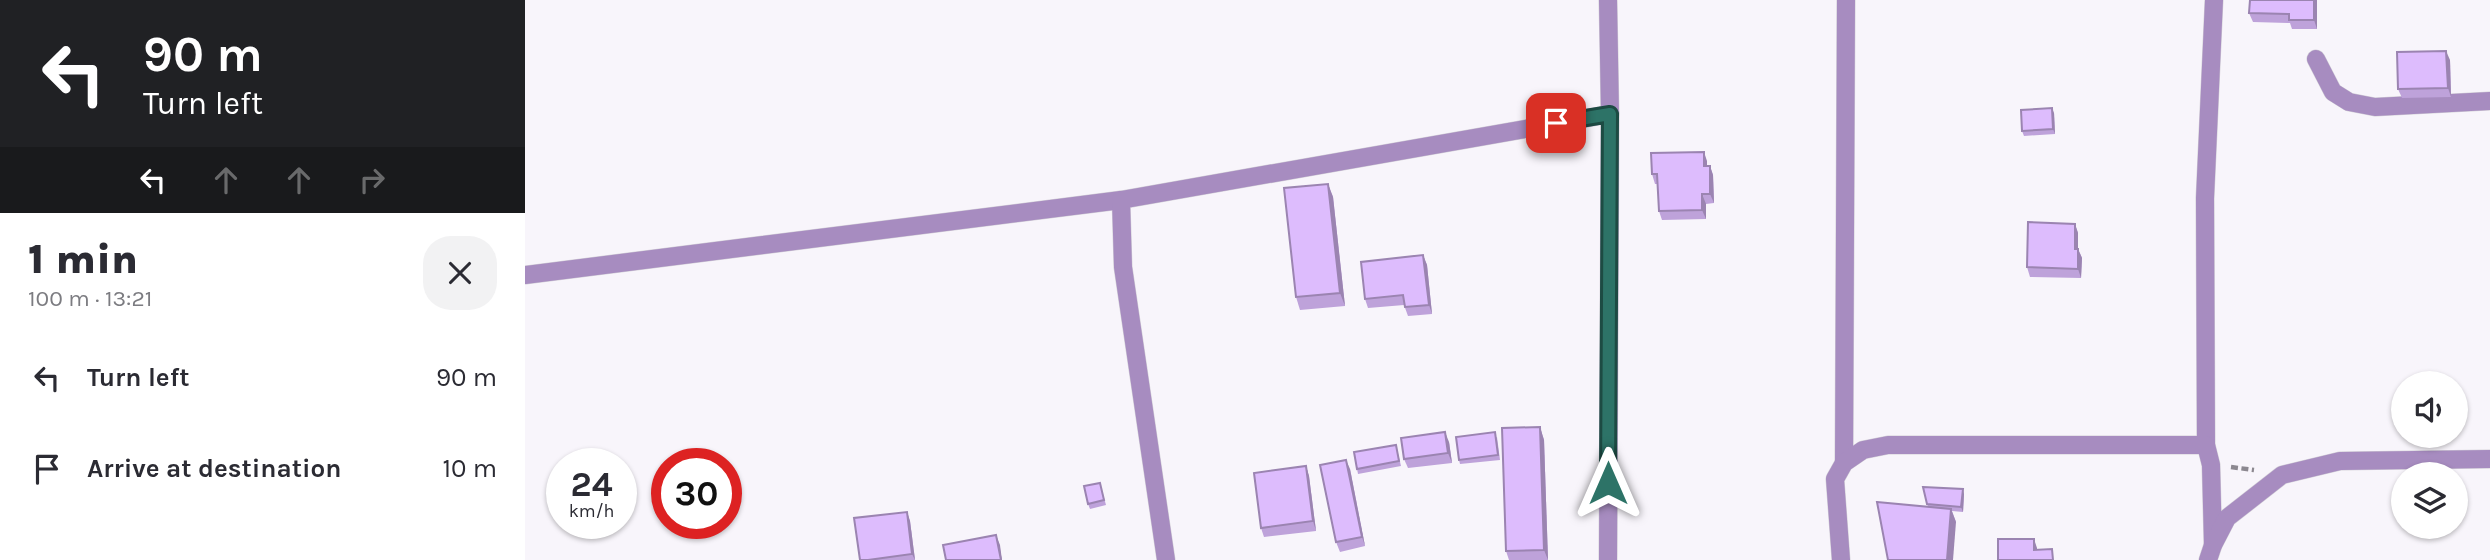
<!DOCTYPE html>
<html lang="en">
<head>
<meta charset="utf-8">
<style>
	:root { --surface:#fff; --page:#f2f2f3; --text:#2b2b33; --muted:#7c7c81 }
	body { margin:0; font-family:Karla,sans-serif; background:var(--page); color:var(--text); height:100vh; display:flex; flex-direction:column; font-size:26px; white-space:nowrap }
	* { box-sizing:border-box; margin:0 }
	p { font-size:23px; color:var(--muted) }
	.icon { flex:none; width:38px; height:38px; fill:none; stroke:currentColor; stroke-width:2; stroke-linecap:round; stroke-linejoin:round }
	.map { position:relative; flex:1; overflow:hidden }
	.drawer { display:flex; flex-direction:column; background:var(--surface); width:525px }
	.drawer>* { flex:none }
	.banner { background:#202124; color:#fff; overflow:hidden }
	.buttons { position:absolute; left:1866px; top:371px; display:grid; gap:14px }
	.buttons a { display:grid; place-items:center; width:77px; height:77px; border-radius:50%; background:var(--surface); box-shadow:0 2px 5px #0004; font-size:35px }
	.speed { position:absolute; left:21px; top:448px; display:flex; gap:14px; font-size:35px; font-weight:700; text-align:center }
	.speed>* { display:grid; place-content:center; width:91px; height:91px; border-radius:50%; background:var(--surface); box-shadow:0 2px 5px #0004; line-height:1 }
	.speed small { font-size:18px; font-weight:400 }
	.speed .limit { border:10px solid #d22; background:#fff; color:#111 }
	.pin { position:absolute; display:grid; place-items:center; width:60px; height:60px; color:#fff; margin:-30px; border-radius:14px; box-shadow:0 4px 10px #0006 }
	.me { position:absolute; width:77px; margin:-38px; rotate:0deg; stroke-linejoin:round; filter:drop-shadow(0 0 5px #0008) }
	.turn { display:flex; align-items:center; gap:24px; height:147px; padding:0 28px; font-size:32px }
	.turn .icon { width:91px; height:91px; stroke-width:2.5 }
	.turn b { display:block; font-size:49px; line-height:60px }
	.lanes { display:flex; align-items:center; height:66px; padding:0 28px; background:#0003; justify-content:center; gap:35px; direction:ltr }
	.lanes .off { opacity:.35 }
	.round { display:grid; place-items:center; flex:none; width:74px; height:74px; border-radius:28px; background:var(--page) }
	.head { display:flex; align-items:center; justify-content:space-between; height:119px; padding:0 28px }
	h1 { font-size:42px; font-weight:800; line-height:52px }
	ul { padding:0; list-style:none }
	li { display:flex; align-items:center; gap:21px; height:91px; padding:0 28px }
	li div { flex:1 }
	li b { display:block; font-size:26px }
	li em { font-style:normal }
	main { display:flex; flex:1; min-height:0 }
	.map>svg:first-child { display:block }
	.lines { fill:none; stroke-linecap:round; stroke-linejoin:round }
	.minor-casing { stroke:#d3d0d7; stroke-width:19 }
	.path { stroke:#8c8890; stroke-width:4.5; stroke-dasharray:7 3.5; stroke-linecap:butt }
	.minor { stroke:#a78cc0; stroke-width:18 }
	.wall { fill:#bea2da }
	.shaded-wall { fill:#9b84b1 }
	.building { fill:#ddbcfd; stroke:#9b84b1; stroke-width:2 }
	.route-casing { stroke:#1d4b43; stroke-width:18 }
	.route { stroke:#2d7367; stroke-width:12 }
</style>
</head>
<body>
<main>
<section class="drawer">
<div class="banner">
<div class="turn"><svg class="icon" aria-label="left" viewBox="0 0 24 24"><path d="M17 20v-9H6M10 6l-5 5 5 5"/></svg><div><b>90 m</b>Turn left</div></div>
<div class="lanes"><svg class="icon" aria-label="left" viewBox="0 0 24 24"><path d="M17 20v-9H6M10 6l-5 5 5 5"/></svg><svg class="icon off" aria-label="ahead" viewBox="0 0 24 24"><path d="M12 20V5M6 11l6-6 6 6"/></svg><svg class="icon off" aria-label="ahead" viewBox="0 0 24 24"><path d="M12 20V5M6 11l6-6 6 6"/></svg><svg class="icon off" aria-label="right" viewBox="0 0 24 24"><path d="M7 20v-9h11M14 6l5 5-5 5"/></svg></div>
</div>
<div class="head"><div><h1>1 min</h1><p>100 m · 13:21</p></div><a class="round"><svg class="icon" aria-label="close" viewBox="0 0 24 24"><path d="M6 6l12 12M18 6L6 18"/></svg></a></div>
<ul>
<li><svg class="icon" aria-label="left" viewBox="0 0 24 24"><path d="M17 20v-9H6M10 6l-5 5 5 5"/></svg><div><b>Turn left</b></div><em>90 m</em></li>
<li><svg class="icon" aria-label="arrive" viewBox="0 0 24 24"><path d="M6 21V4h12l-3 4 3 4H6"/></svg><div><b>Arrive at destination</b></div><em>10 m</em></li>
</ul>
</section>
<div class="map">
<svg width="1965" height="560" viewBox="0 0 1965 560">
	<rect width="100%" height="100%" fill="#f8f5fb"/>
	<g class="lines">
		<defs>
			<g id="minor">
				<polyline points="1083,0 1085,114 1083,560"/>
				<polyline points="1791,59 1808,92 1824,102 1850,107 1965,101"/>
				<polyline points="0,275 596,200"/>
				<polyline points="1319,463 1321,0"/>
				<polyline points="1688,545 1686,465 1681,445 1680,198 1689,0"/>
				<polyline points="641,560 598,267 596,200 1085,114"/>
				<polyline points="1316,560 1310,479 1319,463 1338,450 1363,445 1681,445"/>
				<polyline points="1683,560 1688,545 1702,518 1757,475 1815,461 1965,459"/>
			</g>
		</defs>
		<use href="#minor" class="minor-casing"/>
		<polyline class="path" points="1706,467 1729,470"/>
		<use href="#minor" class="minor"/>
	</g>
	<g class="wall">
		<polygon points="1792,0 1792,29 1767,29 1765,23 1728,22 1724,13"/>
		<polygon points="1925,60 1926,97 1877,98 1873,89"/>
		<polygon points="1529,113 1530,134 1499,136 1497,131"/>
		<polygon points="1182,161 1182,166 1185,166 1188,175 1189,203 1181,204 1181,219 1137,220 1134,211 1133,184 1130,184 1127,174"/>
		<polygon points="803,184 808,197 820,306 775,310 771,297"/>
		<polygon points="1550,224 1553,233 1553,249 1557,258 1556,278 1505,277 1502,267"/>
		<polygon points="898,255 902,265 907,314 883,316 879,305 843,308 840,299"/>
		<polygon points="1015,427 1019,440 1023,560 984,560 981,551"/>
		<polygon points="972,437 975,460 935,464 934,460"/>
		<polygon points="924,442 927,463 883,468 879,459"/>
		<polygon points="871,445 876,466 833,474 832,469"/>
		<polygon points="781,466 784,476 791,531 739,537 736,528"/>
		<polygon points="825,469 840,546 815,552 811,542"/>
		<polygon points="575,483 581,505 565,509 563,504"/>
		<polygon points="1398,487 1439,494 1438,512 1427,511 1431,522 1403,507"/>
		<polygon points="382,512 385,521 390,560 335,560"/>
	</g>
	<g class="shaded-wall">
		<polygon points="1789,0 1792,0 1792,29 1789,20"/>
		<polygon points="1921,51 1925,60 1926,97 1923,88"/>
		<polygon points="1527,108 1529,113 1530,134 1528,129"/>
		<polygon points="1179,152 1182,161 1182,176 1179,166"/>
		<polygon points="1185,166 1188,175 1189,203 1185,194"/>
		<polygon points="803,184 808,197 820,306 815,293"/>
		<polygon points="1177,194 1181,204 1181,219 1177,210"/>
		<polygon points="1550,224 1553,233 1553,258 1550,249"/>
		<polygon points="1553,249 1557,258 1556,278 1553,269"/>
		<polygon points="898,255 902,265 907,314 904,305"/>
		<polygon points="1015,427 1019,440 1023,560 1019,550"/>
		<polygon points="920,432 924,442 927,463 923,453"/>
		<polygon points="821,460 825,469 840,546 837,537"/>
		<polygon points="781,466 784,476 791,531 788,521"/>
		<polygon points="1438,489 1439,494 1438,512 1436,507"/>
		<polygon points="1426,509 1431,522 1428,560 1422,560"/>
		<polygon points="382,512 385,521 390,560 387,554"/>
		<polygon points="471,535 475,545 477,560 476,560"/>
		<polygon points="1509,539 1512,548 1512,559 1509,550"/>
	</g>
	<g class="building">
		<polygon points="1725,0 1789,0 1789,20 1764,20 1764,14 1724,13"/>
		<polygon points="1921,51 1923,88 1873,89 1872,52"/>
		<polygon points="1527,108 1528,129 1497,131 1496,110"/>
		<polygon points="1179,152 1179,166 1185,166 1185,194 1177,194 1177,210 1134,211 1132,174 1127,174 1126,153"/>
		<polygon points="803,184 815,293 771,297 759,188"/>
		<polygon points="1503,222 1550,224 1550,249 1553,249 1553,269 1502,267"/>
		<polygon points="898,255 904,305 880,307 878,295 840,299 836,262"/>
		<polygon points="1015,427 1019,550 981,551 977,428"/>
		<polygon points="920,432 923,453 879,459 876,438"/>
		<polygon points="970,432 973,455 934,460 931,437"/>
		<polygon points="871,445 874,461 832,469 829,452"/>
		<polygon points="821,460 837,537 811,542 795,465"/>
		<polygon points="781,466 788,521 736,528 729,473"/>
		<polygon points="575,483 579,500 563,504 559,486"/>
		<polygon points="1398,487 1438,489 1436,507 1402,504"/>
		<polygon points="1352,502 1426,509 1422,560 1363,560"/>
		<polygon points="382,512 387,554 343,560 335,560 329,518"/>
		<polygon points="471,535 476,560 421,560 418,545"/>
		<polygon points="1473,539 1509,539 1509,550 1527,549 1528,560 1473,560"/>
	</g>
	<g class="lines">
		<defs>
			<polyline id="route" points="1031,123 1085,114 1083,483"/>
		</defs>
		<use href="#route" class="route-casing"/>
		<use href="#route" class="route"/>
	</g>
</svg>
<div class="buttons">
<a><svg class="icon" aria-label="sound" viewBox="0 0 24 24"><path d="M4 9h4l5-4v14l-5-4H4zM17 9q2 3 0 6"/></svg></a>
<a><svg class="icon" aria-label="layers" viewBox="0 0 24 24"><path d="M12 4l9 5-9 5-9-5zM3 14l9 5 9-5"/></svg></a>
</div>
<div class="speed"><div>24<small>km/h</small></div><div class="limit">30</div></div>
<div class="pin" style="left:1031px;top:123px;background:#d93025"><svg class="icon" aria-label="arrive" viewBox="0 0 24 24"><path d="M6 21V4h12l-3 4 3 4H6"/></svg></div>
<svg class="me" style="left:1083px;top:483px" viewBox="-20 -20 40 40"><path d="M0-17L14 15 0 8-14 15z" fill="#2d7367" stroke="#fff" stroke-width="4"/></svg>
</div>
</main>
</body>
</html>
